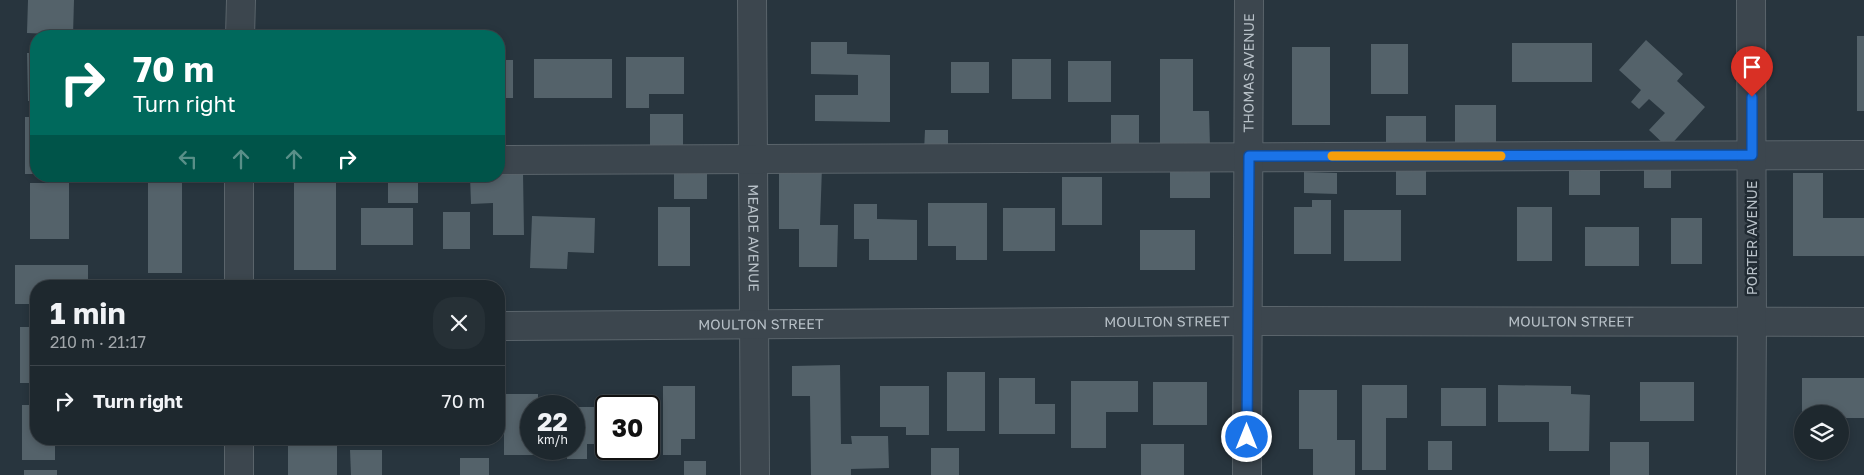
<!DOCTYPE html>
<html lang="en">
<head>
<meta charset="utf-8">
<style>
	:root { --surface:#1e282e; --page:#263036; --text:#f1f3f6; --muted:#a1a6aa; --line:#3c444a }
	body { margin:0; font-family:"Golos Text",sans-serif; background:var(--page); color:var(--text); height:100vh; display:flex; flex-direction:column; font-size:19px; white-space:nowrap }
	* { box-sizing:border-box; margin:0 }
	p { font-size:16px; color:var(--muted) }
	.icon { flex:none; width:28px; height:28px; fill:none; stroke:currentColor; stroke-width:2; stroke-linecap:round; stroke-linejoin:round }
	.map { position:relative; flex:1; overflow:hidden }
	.panel { position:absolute; left:30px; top:280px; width:475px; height:165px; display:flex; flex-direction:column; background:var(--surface); border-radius:20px; box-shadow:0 2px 8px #0003,0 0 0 1px var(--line) }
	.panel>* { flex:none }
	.banner { position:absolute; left:30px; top:30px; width:475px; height:152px; border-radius:20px; box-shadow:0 2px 8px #0003,0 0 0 1px var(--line); background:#00695c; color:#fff; overflow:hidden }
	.tools { position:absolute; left:1794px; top:405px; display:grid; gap:10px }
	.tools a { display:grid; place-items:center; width:55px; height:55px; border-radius:50%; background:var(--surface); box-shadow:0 2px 8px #0003,0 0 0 1px var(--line); font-size:25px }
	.speed { position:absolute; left:520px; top:395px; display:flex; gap:10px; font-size:25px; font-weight:700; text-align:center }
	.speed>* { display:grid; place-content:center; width:65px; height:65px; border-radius:50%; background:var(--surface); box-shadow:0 2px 8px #0003,0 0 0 1px var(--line); line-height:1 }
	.speed small { font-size:12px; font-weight:400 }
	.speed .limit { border:2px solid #111; border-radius:8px; background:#fff; color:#111 }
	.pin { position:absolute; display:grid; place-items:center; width:42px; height:42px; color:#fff; margin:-51px -21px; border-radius:50% 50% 50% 0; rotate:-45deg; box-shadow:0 0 5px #0007 }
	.pin .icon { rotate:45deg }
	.me { position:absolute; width:55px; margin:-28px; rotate:0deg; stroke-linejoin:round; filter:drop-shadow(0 0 4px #0008) }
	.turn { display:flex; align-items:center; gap:18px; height:105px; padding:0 20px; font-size:22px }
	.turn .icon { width:65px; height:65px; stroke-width:2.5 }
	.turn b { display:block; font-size:35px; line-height:42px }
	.lanes { display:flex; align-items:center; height:48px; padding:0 20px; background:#0003; justify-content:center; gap:25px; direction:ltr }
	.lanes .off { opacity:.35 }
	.round { display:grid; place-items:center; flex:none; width:52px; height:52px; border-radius:20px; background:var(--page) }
	.headline { display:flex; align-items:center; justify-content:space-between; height:85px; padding:0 20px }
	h1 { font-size:30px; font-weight:700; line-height:38px }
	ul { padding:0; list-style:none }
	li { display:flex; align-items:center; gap:15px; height:70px; padding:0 20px; border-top:1px solid var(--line) }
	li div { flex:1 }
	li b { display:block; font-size:19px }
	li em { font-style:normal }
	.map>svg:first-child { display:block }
	.building { fill:#54626a }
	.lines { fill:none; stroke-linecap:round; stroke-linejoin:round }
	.minor-casing { stroke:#5a646b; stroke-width:30 }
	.minor { stroke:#3c464e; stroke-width:28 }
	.route-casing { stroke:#114b97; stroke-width:12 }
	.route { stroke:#1a73e8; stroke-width:9 }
	.slow { stroke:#f59e0b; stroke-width:9 }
	.labels { text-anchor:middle; stroke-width:5; stroke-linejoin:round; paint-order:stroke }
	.street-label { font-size:14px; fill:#b8c1c8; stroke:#212b33 }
</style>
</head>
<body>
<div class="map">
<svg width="1864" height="475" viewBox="0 0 1864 475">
	<rect width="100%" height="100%" fill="#28353e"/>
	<g class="building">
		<polygon points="28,0 74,0 73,35 27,33"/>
		<rect x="1857" y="36" width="7" height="75"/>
		<polygon points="1646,40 1683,74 1677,81 1705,107 1668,148 1649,130 1665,113 1649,99 1639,109 1631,102 1641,90 1619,70"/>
		<polygon points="811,42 847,42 847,54 890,55 890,122 815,121 815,95 858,95 858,75 811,74"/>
		<rect x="1512" y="43" width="80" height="39"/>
		<rect x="1371" y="44" width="37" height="50"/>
		<rect x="1292" y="47" width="38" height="78"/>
		<polygon points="27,53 36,53 36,101 28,101"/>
		<polygon points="626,57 684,57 684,94 649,94 649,108 626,108"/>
		<rect x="534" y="59" width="78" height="39"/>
		<rect x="1012" y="59" width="39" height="40"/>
		<polygon points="1160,59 1193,59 1193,111 1209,111 1210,147 1160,148"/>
		<rect x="499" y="60" width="14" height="38"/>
		<rect x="1068" y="61" width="43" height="41"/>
		<rect x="951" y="62" width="38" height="31"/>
		<rect x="1455" y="105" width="41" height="39"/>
		<rect x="650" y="114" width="33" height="33"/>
		<rect x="1111" y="115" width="28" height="31"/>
		<rect x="1386" y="116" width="40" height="30"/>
		<rect x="25" y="117" width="11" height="57"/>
		<polygon points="925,130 948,130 948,152 924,152"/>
		<rect x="1569" y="164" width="31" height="31"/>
		<rect x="1170" y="165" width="40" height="33"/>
		<rect x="1644" y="165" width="27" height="23"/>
		<polygon points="779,167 822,167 820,225 838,225 837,267 799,267 799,229 779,229"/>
		<rect x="1396" y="167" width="30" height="28"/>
		<rect x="674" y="168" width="33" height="31"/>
		<polygon points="1304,172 1337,173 1337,194 1304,193"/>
		<polygon points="523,173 524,235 493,235 493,203 471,204 470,176 499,176 499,174"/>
		<polygon points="1793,173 1823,173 1823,218 1864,218 1864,256 1793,256"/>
		<rect x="388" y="176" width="30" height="27"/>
		<rect x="294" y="177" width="42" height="93"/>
		<rect x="1062" y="177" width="40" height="48"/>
		<rect x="148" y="182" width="34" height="91"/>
		<rect x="30" y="183" width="39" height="56"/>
		<polygon points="1312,200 1331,200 1331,254 1294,254 1294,207 1312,207"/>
		<polygon points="928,203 987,203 987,260 956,260 956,246 928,246"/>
		<polygon points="854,204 877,204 877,219 917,220 917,260 869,260 869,239 854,239"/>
		<rect x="658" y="207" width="32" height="59"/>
		<rect x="1517" y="207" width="35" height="54"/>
		<rect x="361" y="208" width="52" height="37"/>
		<rect x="1003" y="208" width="52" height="43"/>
		<rect x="1344" y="210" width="57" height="51"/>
		<rect x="443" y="212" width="27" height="37"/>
		<polygon points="532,216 595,218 594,253 568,252 567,269 530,268"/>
		<rect x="1671" y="218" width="31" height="46"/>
		<rect x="1585" y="227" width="54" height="39"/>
		<rect x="1140" y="230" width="55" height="40"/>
		<polygon points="15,265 88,265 88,286 36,286 36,304 15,304"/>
		<rect x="20" y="327" width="16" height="56"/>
		<polygon points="840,365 841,444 852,444 851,436 888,436 889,468 851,469 851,475 811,475 810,396 792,396 792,366"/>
		<rect x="947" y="372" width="38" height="59"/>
		<polygon points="999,378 1035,378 1035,404 1055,404 1055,434 999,434"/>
		<polygon points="1802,378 1864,378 1864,418 1840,418 1840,414 1802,414"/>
		<polygon points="1071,381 1138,381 1138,412 1106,412 1106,448 1071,448"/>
		<rect x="1153" y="382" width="54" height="43"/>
		<rect x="1640" y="382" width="54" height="39"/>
		<polygon points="1362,385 1407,385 1407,418 1386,418 1386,470 1362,470"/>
		<polygon points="1498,385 1571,386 1571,394 1590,395 1589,451 1549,451 1549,422 1498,422"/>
		<polygon points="663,386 695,386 695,439 681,439 681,455 663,455"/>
		<polygon points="880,386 929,386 929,435 906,435 906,427 880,427"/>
		<rect x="1441" y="388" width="45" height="38"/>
		<polygon points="1299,390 1337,390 1337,440 1355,440 1355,475 1313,475 1313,449 1299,449"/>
		<polygon points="504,394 538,394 538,406 531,406 531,449 538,449 538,455 504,455"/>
		<polygon points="22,405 36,405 36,439 55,439 55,460 22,460"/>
		<polygon points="574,407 606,407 606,444 587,444 587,459 567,459 567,449 574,449"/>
		<rect x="288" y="439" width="49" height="36"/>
		<rect x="1428" y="441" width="24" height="29"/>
		<rect x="1610" y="442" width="39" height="33"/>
		<rect x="1141" y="444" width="43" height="31"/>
		<rect x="931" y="448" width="28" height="27"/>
		<polygon points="350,450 382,450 382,475 351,475"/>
		<rect x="460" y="458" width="29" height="17"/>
		<rect x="684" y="461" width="22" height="14"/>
		<rect x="24" y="470" width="33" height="5"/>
	</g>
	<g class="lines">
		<defs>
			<g id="minor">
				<path id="s1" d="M752,0L755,475"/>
				<polyline points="240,36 241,0"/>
				<polyline points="499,160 1864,155"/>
				<polyline points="239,286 239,176"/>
				<path id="s2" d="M499,326L1248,321L1864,322"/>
				<polyline points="239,439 239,475"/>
				<path id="s3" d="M1247,475L1249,0"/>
				<polyline points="1751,475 1752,323 1751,0"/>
			</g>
		</defs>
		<use href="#minor" class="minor-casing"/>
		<use href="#minor" class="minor"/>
	</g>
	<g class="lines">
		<defs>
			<polyline id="route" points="1247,437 1249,156 1752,155 1752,97"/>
		</defs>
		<use href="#route" class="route-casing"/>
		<use href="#route" class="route"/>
		<polyline class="slow" points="1332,156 1501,156"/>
	</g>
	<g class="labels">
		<g class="street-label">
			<text dy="5" stroke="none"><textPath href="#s3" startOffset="402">THOMAS AVENUE</textPath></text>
			<text dy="5" stroke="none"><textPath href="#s1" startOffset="238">MEADE AVENUE</textPath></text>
			<text transform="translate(1752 238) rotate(-90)" y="5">PORTER AVENUE</text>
			<text dy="5" stroke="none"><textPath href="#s2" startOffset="668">MOULTON STREET</textPath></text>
			<text dy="5" stroke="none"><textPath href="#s2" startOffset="1072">MOULTON STREET</textPath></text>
			<text dy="5" stroke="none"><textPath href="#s2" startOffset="262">MOULTON STREET</textPath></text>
		</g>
	</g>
</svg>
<div class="tools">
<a><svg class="icon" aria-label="layers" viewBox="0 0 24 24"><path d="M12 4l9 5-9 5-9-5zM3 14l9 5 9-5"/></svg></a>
</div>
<div class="speed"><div>22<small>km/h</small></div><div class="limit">30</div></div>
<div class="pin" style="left:1752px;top:97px;background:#d93025"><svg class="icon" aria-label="arrive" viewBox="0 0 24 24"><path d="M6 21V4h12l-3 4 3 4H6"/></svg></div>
<svg class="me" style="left:1247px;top:437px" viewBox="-20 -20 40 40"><circle r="17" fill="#1a73e8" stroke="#fff" stroke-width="3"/><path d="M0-11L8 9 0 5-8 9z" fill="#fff"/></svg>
<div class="banner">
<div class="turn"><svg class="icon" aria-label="right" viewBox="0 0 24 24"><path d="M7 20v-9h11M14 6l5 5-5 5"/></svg><div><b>70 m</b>Turn right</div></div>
<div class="lanes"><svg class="icon off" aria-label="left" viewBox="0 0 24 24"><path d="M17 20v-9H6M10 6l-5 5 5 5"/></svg><svg class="icon off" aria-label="ahead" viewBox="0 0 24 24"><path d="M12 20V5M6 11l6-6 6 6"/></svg><svg class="icon off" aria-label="ahead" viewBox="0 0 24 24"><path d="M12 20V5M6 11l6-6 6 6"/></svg><svg class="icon" aria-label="right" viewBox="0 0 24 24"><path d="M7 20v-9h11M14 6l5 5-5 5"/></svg></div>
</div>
<section class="panel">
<div class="headline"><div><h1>1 min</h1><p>210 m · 21:17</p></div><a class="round"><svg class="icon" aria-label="close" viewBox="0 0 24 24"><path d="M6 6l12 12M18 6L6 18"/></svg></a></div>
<ul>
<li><svg class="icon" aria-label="right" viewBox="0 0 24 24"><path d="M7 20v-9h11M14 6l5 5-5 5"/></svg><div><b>Turn right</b></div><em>70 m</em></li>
</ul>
</section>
</div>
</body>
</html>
